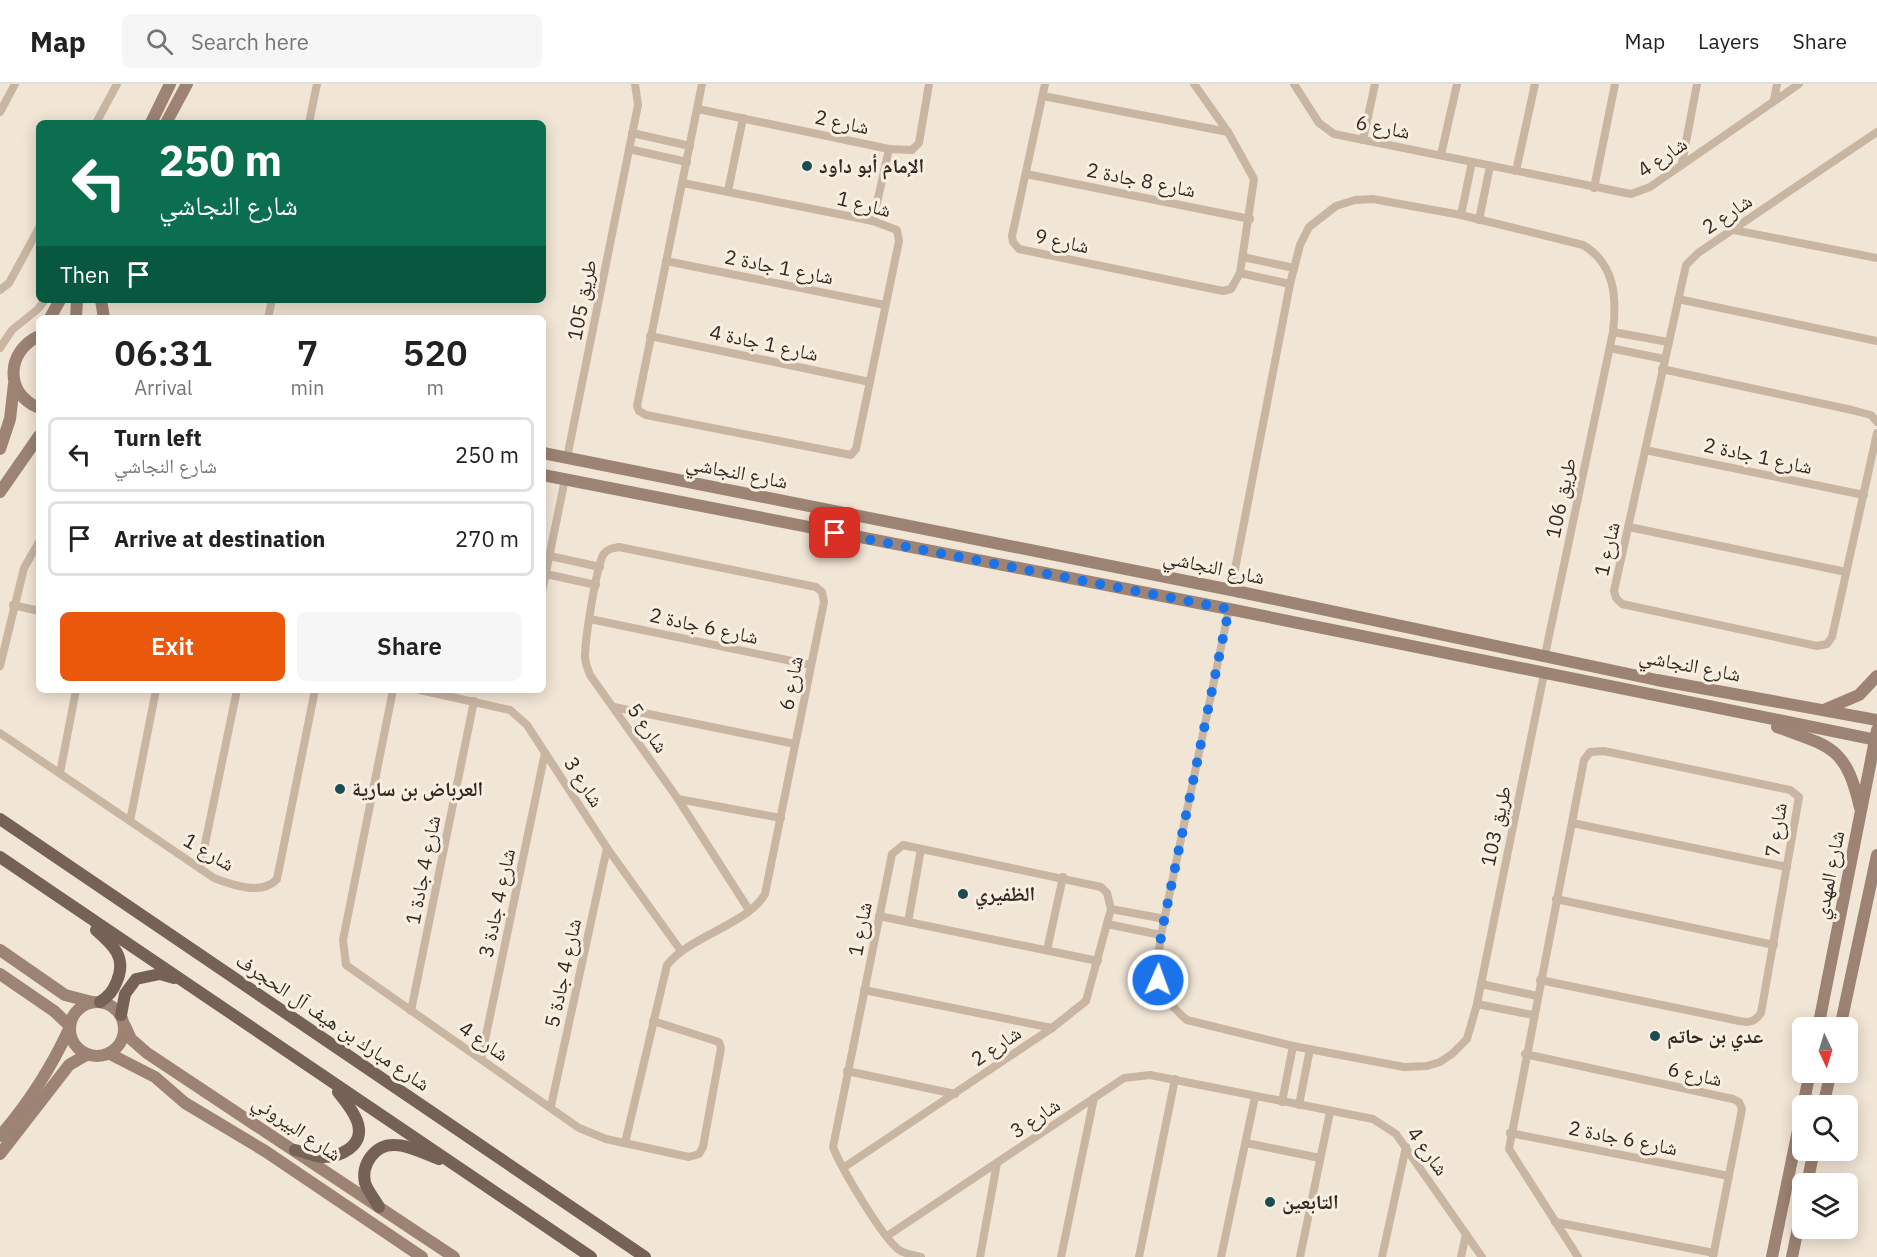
<!DOCTYPE html>
<html lang="en">
<head>
<meta charset="utf-8">
<style>
	:root { --surface:#fff; --page:#f6f6f6; --text:#222; --muted:#767676; --line:#e0e0e0; --accent:#ea580c }
	body { margin:0; font-family:"IBM Plex Sans","Noto Naskh Arabic",sans-serif; background:var(--page); color:var(--text); height:100vh; display:flex; flex-direction:column; font-size:22px; white-space:nowrap }
	* { box-sizing:border-box; margin:0 }
	p { font-size:20px; color:var(--muted) }
	.icon { flex:none; width:33px; height:33px; fill:none; stroke:currentColor; stroke-width:2; stroke-linecap:round; stroke-linejoin:round }
	.map { position:relative; flex:1; overflow:hidden }
	.sheet { position:absolute; left:36px; top:231px; width:510px; height:378px; display:flex; flex-direction:column; background:var(--surface); border-radius:9px; box-shadow:0 3px 15px #0003 }
	.sheet>* { flex:none }
	.guide { position:absolute; left:36px; top:36px; width:510px; height:183px; border-radius:9px; box-shadow:0 3px 15px #0003; background:#0b6e4f; color:#fff; overflow:hidden }
	.needle { width:39px; rotate:176deg }
	.tools { position:absolute; left:1792px; top:933px; display:grid; gap:12px }
	.tools a { display:grid; place-items:center; width:66px; height:66px; border-radius:9px; background:var(--surface); box-shadow:0 3px 15px #0003; font-size:30px }
	.pin { position:absolute; display:grid; place-items:center; width:51px; height:51px; color:#fff; margin:-26px; border-radius:12px; box-shadow:0 3px 9px #0006 }
	.me { position:absolute; width:66px; margin:-33px; rotate:2deg; stroke-linejoin:round; filter:drop-shadow(0 0 4px #0008) }
	.turn { display:flex; align-items:center; gap:21px; height:126px; padding:0 24px; font-size:27px }
	.turn .icon { width:78px; height:78px; stroke-width:2.5 }
	.turn b { display:block; font-size:42px; line-height:51px }
	.then { display:flex; align-items:center; height:57px; padding:0 24px; background:#0003; gap:12px; font-size:22px }
	.eta { display:flex; justify-content:space-evenly; align-items:center; height:102px; text-align:center }
	.eta b { font-size:36px; font-weight:600; line-height:42px }
	.primary-button { display:flex; gap:12px; margin-top:auto; padding:12px 24px }
	.primary-button a { flex:1; height:69px; border-radius:9px; background:var(--accent); color:#fff; font-size:24px; font-weight:600; line-height:69px; text-align:center }
	.primary-button a+a { background:var(--page); color:var(--text) }
	ul { padding:0; list-style:none }
	li { display:flex; align-items:center; gap:18px; height:75px; margin:0 12px 9px; padding:0 12px; border:3px solid var(--line); border-radius:9px }
	li div { flex:1 }
	li b { display:block; font-size:22px }
	li em { font-style:normal }
	header { display:flex; align-items:center; gap:36px; box-sizing:border-box; height:84px; padding:0 30px; background:var(--surface); border-bottom:2px solid var(--line) }
	header strong { font-size:28px }
	nav { display:flex; gap:33px; margin-inline-start:auto; font-size:21px }
	.search { width:420px; height:54px; background:var(--page); display:flex; align-items:center; gap:15px; box-sizing:border-box; padding:0 21px; border-radius:9px; color:var(--muted); font-size:22px }
	.map>svg:first-child { display:block }
	.lines { fill:none; stroke-linecap:round; stroke-linejoin:round }
	.street { stroke:#c8b5a2; stroke-width:8 }
	.secondary { stroke:#9c8373; stroke-width:12 }
	.primary { stroke:#756155; stroke-width:12 }
	.route { stroke:#1a73e8; stroke-width:10; stroke-dasharray:0 18 }
	.poi-dot { fill:#1a4e54; stroke:#f9efe1; stroke-width:2 }
	.labels { text-anchor:middle; stroke-width:6; stroke-linejoin:round; paint-order:stroke }
	.street-label { font-size:20px; fill:#332924; stroke:#f9efe1 }
	.poi-label { font-size:20px; font-weight:bold; fill:#332924; stroke:#f9efe1; text-anchor:start }
</style>
</head>
<body>
<header>
<strong>Map</strong>
<div class="search"><svg class="icon" aria-label="search" viewBox="0 0 24 24"><circle cx="10" cy="10" r="6"/><path d="M15 15l6 6"/></svg>Search here</div>
<nav><a>Map</a><a>Layers</a><a>Share</a></nav>
</header>
<div class="map">
<svg width="1877" height="1173" viewBox="0 0 1877 1173">
	<rect width="100%" height="100%" fill="#f1e5d5"/>
	<g class="lines">
		<g class="street">
			<polyline points="1045,0 1012,152 1013,158 1019,165 1223,207 1231,205 1240,189 1254,95 1228,48 1194,0"/>
			<polyline points="1294,0 1319,39 1334,50 1631,110 1650,103 1799,0"/>
			<polyline points="1043,12 1228,48"/>
			<polyline points="1774,16 1777,0"/>
			<polyline points="698,25 889,65 912,66 919,59 929,0"/>
			<polyline points="0,28 15,0"/>
			<polyline points="96,39 117,0"/>
			<polyline points="309,39 317,0"/>
			<polyline points="1877,48 1698,169 1686,181 1614,507 1616,514 1622,520 1817,562 1827,560 1832,553 1877,349"/>
			<polyline points="632,49 690,62"/>
			<polyline points="1363,56 1375,0"/>
			<polyline points="629,65 687,78"/>
			<polyline points="1441,71 1457,0"/>
			<polyline points="1682,79 1697,0"/>
			<polyline points="1516,87 1535,0"/>
			<polyline points="1026,90 1250,135"/>
			<polyline points="683,99 873,137 897,146 899,157 856,365 851,371 646,331 639,327 637,322 702,0"/>
			<polyline points="1594,104 1615,0"/>
			<polyline points="728,107 743,34"/>
			<polyline points="1461,131 1472,78"/>
			<polyline points="1479,136 1490,82"/>
			<polyline points="873,137 889,65"/>
			<polyline points="1734,146 1877,174"/>
			<polyline points="1243,173 1294,184"/>
			<polyline points="666,177 885,221"/>
			<polyline points="1240,189 1290,200"/>
			<polyline points="0,206 9,199 39,144"/>
			<polyline points="1678,215 1877,257"/>
			<polyline points="268,234 272,216"/>
			<polyline points="1613,248 1668,258"/>
			<polyline points="650,252 870,298"/>
			<polyline points="0,264 12,246 38,225 45,216"/>
			<polyline points="1610,264 1664,275"/>
			<polyline points="1662,285 1852,326 1871,331 1877,338"/>
			<polyline points="1645,366 1864,411"/>
			<polyline points="567,374 638,21 635,0"/>
			<polyline points="1629,443 1846,488"/>
			<polyline points="550,472 600,483"/>
			<polyline points="546,490 596,501"/>
			<polyline points="543,503 565,395"/>
			<path d="M1231,506L1290,200L1300,161L1309,143L1336,122L1355,116L1373,115L1461,131L1583,161C1615,180 1617,213 1613,248L1545,571"/>
			<polyline points="13,521 39,527"/>
			<path d="M1229,525L1161,851C1156,889 1154,909 1187,936L1293,962L1404,983L1427,982L1440,978L1452,970L1467,955L1477,920L1544,590"/>
			<polyline points="590,535 811,581"/>
			<polyline points="0,582 24,484 39,458"/>
			<polyline points="393,606 343,856 346,881 579,1044 606,1055 689,1073 699,1070 703,1063 721,964 719,958 653,937"/>
			<polyline points="420,606 510,626 527,641 607,764 681,867"/>
			<polyline points="614,623 795,660"/>
			<path d="M0,649L214,794C232,801 262,812 277,795L315,606"/>
			<polyline points="60,689 76,606"/>
			<polyline points="678,715 781,734"/>
			<polyline points="130,737 156,606"/>
			<polyline points="1572,739 1787,783"/>
			<polyline points="200,784 237,606"/>
			<polyline points="1556,815 1774,861"/>
			<polyline points="1111,825 1165,835"/>
			<polyline points="879,832 1098,877"/>
			<polyline points="908,838 921,765"/>
			<polyline points="1107,840 1161,851"/>
			<polyline points="1047,866 1063,793"/>
			<path d="M1540,896L1730,935C1743,938 1752,942 1761,929L1799,713L1790,706L1604,667L1590,668L1584,676L1509,1065L1578,1173"/>
			<polyline points="1481,900 1537,912"/>
			<polyline points="864,906 1052,944"/>
			<polyline points="1477,920 1533,931"/>
			<polyline points="411,927 474,617"/>
			<polyline points="1525,970 1733,1015 1739,1018 1742,1025 1713,1173"/>
			<polyline points="481,975 545,669"/>
			<polyline points="847,987 955,1010"/>
			<polyline points="1282,1018 1293,962"/>
			<polyline points="1299,1021 1310,965"/>
			<polyline points="551,1022 607,764"/>
			<polyline points="1510,1049 1729,1092"/>
			<path d="M625,1059L667,881C690,852 748,840 765,810L824,518L822,508L816,503L619,463C613,464 607,465 603,471C596,485 585,555 585,573C585,579 588,585 590,591L678,715L749,826"/>
			<polyline points="1246,1059 1320,1074"/>
			<path d="M843,1084L1052,944L1086,917L1111,825L1107,809L1101,803L903,761L892,770L833,1063C841,1084 882,1153 899,1166C905,1170 914,1171 921,1173"/>
			<polyline points="1555,1138 1714,1169"/>
			<polyline points="887,1152 1124,994 1150,991 1373,1035 1396,1050 1482,1173"/>
			<polyline points="980,1173 997,1079"/>
			<polyline points="1061,1173 1094,1014"/>
			<polyline points="1139,1173 1175,995"/>
			<polyline points="1221,1173 1255,1013"/>
			<polyline points="1300,1173 1330,1028"/>
			<polyline points="1382,1173 1406,1063"/>
			<polyline points="1461,1173 1466,1150"/>
		</g>
		<g class="secondary">
			<polyline points="151,39 170,0"/>
			<polyline points="166,39 187,0"/>
			<polyline points="101,216 104,234"/>
			<polyline points="50,234 60,216"/>
			<polyline points="76,234 77,216"/>
			<path d="M39,252C6,267 4,310 39,324"/>
			<polyline points="0,365 10,335 14,300"/>
			<polyline points="543,369 1231,506 1657,596 1877,636"/>
			<polyline points="543,391 1229,525 1877,656"/>
			<polyline points="0,408 39,352"/>
			<polyline points="1826,625 1859,611 1877,592"/>
			<path d="M1777,643C1832,663 1846,663 1860,724"/>
			<polyline points="0,866 65,911 92,918"/>
			<polyline points="0,890 54,927 70,942"/>
			<circle cx="97" cy="945" r="27"/>
			<polyline points="125,942 131,955 147,969 454,1173"/>
			<polyline points="1818,944 1877,646"/>
			<polyline points="1840,944 1877,771"/>
			<polyline points="110,970 155,993 185,1019 265,1067 422,1173"/>
			<polyline points="1803,1022 1810,988"/>
			<polyline points="1823,1022 1831,988"/>
			<path d="M0,1052C27,1021 52,982 69,945"/>
			<polyline points="0,1070 69,981 86,971"/>
			<polyline points="1807,1100 1814,1066"/>
			<polyline points="1772,1173 1803,1022"/>
			<polyline points="1792,1173 1803,1120"/>
		</g>
		<g class="primary">
			<polyline points="0,735 645,1173"/>
			<polyline points="0,773 591,1173"/>
			<path d="M96,846C113,861 127,873 117,897C113,907 109,912 100,918"/>
			<polyline points="121,931 125,910 136,895 160,890 174,894"/>
			<path d="M295,1066C304,1068 314,1072 323,1073C332,1073 342,1070 349,1065C372,1048 350,1023 338,1008"/>
			<path d="M379,1123C375,1116 368,1107 365,1099C361,1080 375,1060 395,1061C409,1061 425,1070 439,1075"/>
		</g>
	</g>
	<g class="lines">
		<polyline class="route" points="835,449 1229,525 1161,851 1158,896"/>
	</g>
	<g class="poi-dot">
		<circle cx="807" cy="82" r="6"/>
		<circle cx="340" cy="705" r="6"/>
		<circle cx="963" cy="810" r="6"/>
		<circle cx="1655" cy="952" r="6"/>
		<circle cx="1270" cy="1118" r="6"/>
	</g>
	<g class="labels">
		<g class="street-label">
			<text transform="translate(842 38) rotate(12)" y="7">شارع 2</text>
			<text transform="translate(1383 43) rotate(11)" y="7">شارع 6</text>
			<text transform="translate(1662 73) rotate(-34)" y="7">شارع 4</text>
			<text transform="translate(1141 96) rotate(11)" y="7">شارع 8 جادة 2</text>
			<text transform="translate(864 120) rotate(14)" y="7">شارع 1</text>
			<text transform="translate(1727 130) rotate(-34)" y="7">شارع 2</text>
			<text transform="translate(1062 157) rotate(12)" y="7">شارع 9</text>
			<text transform="translate(779 183) rotate(11)" y="7">شارع 1 جادة 2</text>
			<text transform="translate(582 216) rotate(-79)" y="7">طريق 105</text>
			<text transform="translate(764 259) rotate(12)" y="7">شارع 1 جادة 4</text>
			<text transform="translate(1758 372) rotate(12)" y="7">شارع 1 جادة 2</text>
			<text transform="translate(737 388) rotate(11)" y="7">شارع النجاشي</text>
			<text transform="translate(1561 414) rotate(-78)" y="7">طريق 106</text>
			<text transform="translate(1607 465) rotate(-77)" y="7">شارع 1</text>
			<text transform="translate(1214 483) rotate(12)" y="7">شارع النجاشي</text>
			<text transform="translate(704 542) rotate(12)" y="7">شارع 6 جادة 2</text>
			<text transform="translate(1690 581) rotate(11)" y="7">شارع النجاشي</text>
			<text transform="translate(791 599) rotate(-79)" y="7">شارع 6</text>
			<text transform="translate(648 644) rotate(55)" y="7">شارع 5</text>
			<text transform="translate(584 698) rotate(57)" y="7">شارع 3</text>
			<text transform="translate(1496 742) rotate(-78)" y="7">طريق 103</text>
			<text transform="translate(1776 746) rotate(-82)" y="7">شارع 7</text>
			<text transform="translate(209 768) rotate(30)" y="7">شارع 1</text>
			<text transform="translate(423 786) rotate(-79)" y="7">شارع 4 جادة 1</text>
			<text transform="translate(1829 791) rotate(-79)" y="7">شارع المهدي</text>
			<text transform="translate(497 819) rotate(-78)" y="7">شارع 4 جادة 3</text>
			<text transform="translate(860 845) rotate(-79)" y="7">شارع 1</text>
			<text transform="translate(563 889) rotate(-78)" y="7">شارع 4 جادة 5</text>
			<text transform="translate(333 938) rotate(34)" y="7">شارع مبارك بن هيف آل الحجرف</text>
			<text transform="translate(484 957) rotate(34)" y="7">شارع 4</text>
			<text transform="translate(996 962) rotate(-34)" y="7">شارع 2</text>
			<text transform="translate(1695 990) rotate(12)" y="7">شارع 6</text>
			<text transform="translate(1035 1034) rotate(-34)" y="7">شارع 3</text>
			<text transform="translate(297 1044) rotate(34)" y="7">شارع البيروني</text>
			<text transform="translate(1623 1054) rotate(11)" y="7">شارع 6 جادة 2</text>
			<text transform="translate(1428 1067) rotate(54)" y="7">شارع 4</text>
		</g>
		<g class="poi-label">
			<text x="819" y="89">الإمام أبو داود</text>
			<text x="352" y="712">العرباض بن سارية</text>
			<text x="975" y="817">الظفيري</text>
			<text x="1667" y="959">عدي بن حاتم</text>
			<text x="1282" y="1125">التابعين</text>
		</g>
	</g>
</svg>
<div class="tools">
<a><svg class="needle" viewBox="-14 -14 28 28"><path d="M0-13l5 13h-10z" fill="#e53935"/><path d="M0 13l5-13h-10z" fill="#767676"/></svg></a>
<a><svg class="icon" aria-label="search" viewBox="0 0 24 24"><circle cx="10" cy="10" r="6"/><path d="M15 15l6 6"/></svg></a>
<a><svg class="icon" aria-label="layers" viewBox="0 0 24 24"><path d="M12 4l9 5-9 5-9-5zM3 14l9 5 9-5"/></svg></a>
</div>
<div class="pin" style="left:835px;top:449px;background:#d93025"><svg class="icon" aria-label="arrive" viewBox="0 0 24 24"><path d="M6 21V4h12l-3 4 3 4H6"/></svg></div>
<svg class="me" style="left:1158px;top:896px" viewBox="-20 -20 40 40"><circle r="17" fill="#1a73e8" stroke="#fff" stroke-width="3"/><path d="M0-11L8 9 0 5-8 9z" fill="#fff"/></svg>
<div class="guide">
<div class="turn"><svg class="icon" aria-label="left" viewBox="0 0 24 24"><path d="M17 20v-9H6M10 6l-5 5 5 5"/></svg><div><b>250 m</b>شارع النجاشي</div></div>
<div class="then">Then<svg class="icon" aria-label="arrive" viewBox="0 0 24 24"><path d="M6 21V4h12l-3 4 3 4H6"/></svg></div>
</div>
<section class="sheet">
<div class="eta">
<div><b>06:31</b><p>Arrival</p></div>
<div><b>7</b><p>min</p></div>
<div><b>520</b><p>m</p></div>
</div>
<ul>
<li><svg class="icon" aria-label="left" viewBox="0 0 24 24"><path d="M17 20v-9H6M10 6l-5 5 5 5"/></svg><div><b>Turn left</b><p>شارع النجاشي</p></div><em>250 m</em></li>
<li><svg class="icon" aria-label="arrive" viewBox="0 0 24 24"><path d="M6 21V4h12l-3 4 3 4H6"/></svg><div><b>Arrive at destination</b></div><em>270 m</em></li>
</ul>
<div class="primary-button"><a>Exit</a><a>Share</a></div>
</section>
</div>
</body>
</html>
